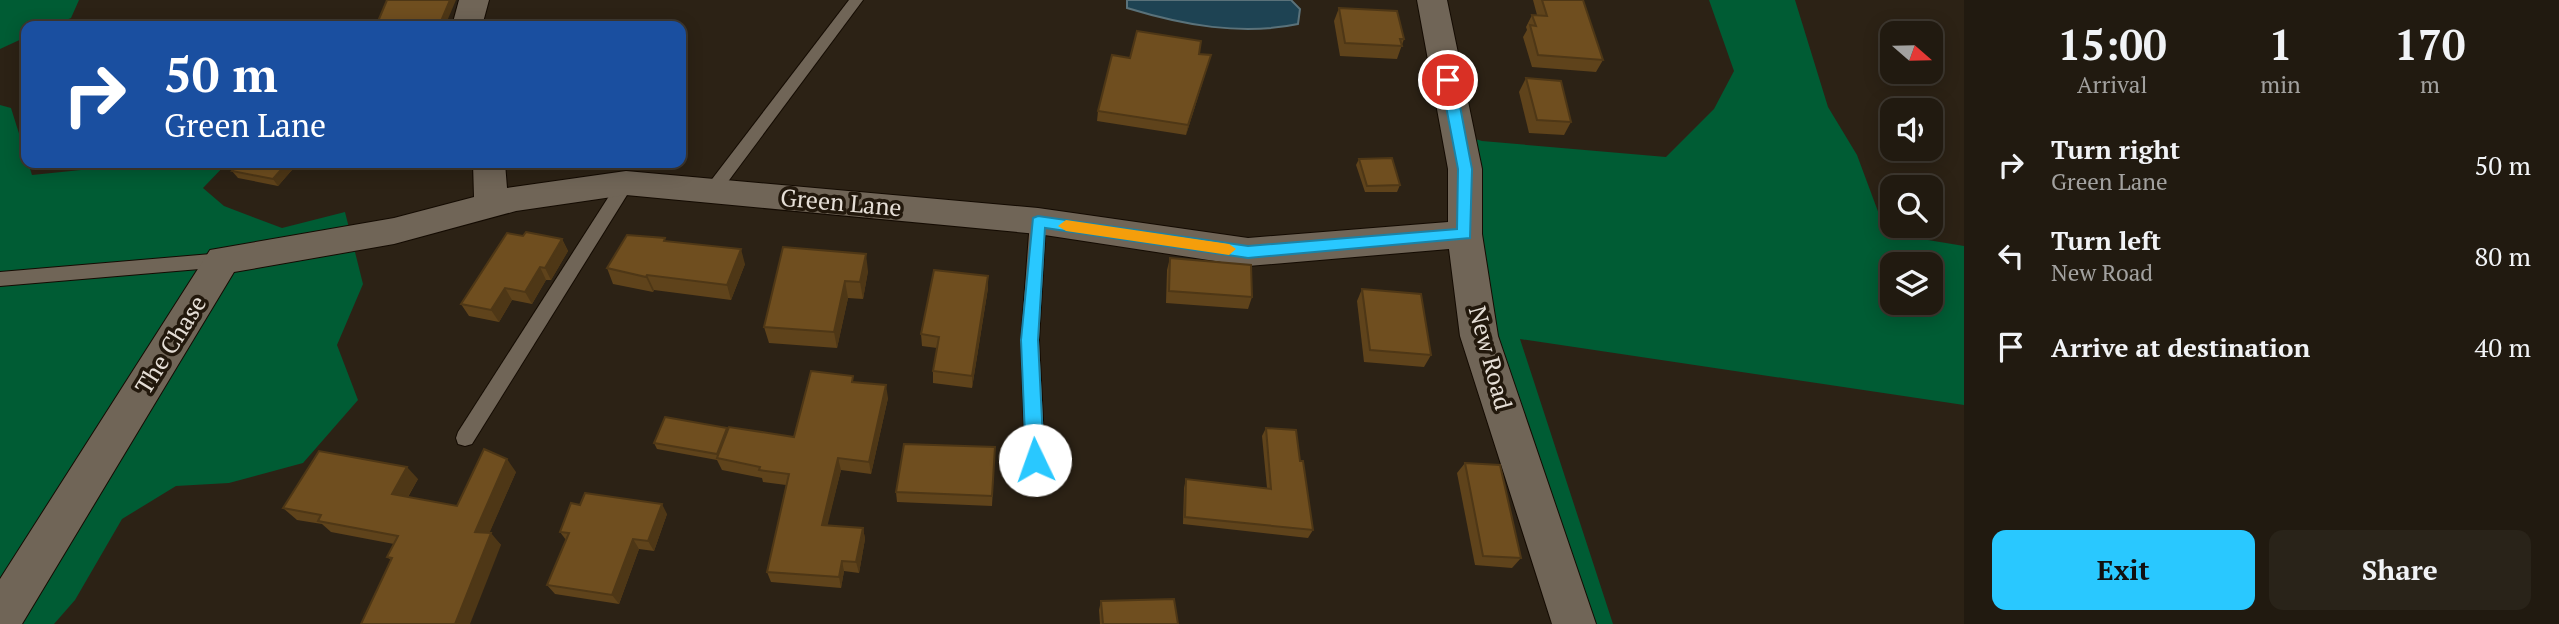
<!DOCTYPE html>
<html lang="en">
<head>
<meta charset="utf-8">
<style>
	:root { --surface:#211a10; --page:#292319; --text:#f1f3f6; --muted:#a2a19f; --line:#3e3830; --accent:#29c8ff }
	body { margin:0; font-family:"PT Serif",serif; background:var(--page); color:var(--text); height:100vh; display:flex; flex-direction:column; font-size:26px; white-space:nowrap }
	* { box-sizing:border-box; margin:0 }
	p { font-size:23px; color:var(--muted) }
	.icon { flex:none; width:38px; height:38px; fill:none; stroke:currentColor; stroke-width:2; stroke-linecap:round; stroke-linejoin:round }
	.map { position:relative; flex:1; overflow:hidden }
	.sheet { display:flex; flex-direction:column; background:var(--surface); width:595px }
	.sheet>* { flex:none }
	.banner { position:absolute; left:21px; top:21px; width:665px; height:147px; border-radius:14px; box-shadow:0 4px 18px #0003,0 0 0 2px var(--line); background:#1a4fa0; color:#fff; overflow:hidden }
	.needle { width:46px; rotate:110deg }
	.tools { position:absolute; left:1880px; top:21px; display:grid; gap:14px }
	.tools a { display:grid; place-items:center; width:63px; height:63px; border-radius:14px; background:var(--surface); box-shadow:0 4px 18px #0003,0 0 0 2px var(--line); font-size:35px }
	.pin { position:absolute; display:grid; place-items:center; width:60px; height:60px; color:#fff; margin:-30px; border:4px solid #fff; border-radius:50%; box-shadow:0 2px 7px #0007 }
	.me { position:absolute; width:77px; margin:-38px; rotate:357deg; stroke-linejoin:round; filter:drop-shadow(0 0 5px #0008) }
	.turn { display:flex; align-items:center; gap:24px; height:147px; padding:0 28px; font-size:32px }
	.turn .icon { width:91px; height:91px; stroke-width:2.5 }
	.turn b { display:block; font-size:49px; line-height:60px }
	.eta { display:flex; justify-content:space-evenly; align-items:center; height:119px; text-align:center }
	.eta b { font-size:42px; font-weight:800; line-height:49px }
	.primary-button { display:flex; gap:14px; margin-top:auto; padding:14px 28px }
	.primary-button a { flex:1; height:80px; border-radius:14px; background:var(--accent); color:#111; font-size:28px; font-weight:800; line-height:80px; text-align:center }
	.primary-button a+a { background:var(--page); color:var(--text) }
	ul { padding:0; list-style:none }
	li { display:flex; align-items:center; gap:21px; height:91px; padding:0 28px }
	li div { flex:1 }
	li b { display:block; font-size:26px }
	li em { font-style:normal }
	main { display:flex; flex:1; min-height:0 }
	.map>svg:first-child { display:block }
	.forest { fill:#005c34; fill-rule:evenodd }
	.water { fill:#1e4353; stroke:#5a727a; stroke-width:2 }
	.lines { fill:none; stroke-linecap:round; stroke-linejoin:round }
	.service-casing { stroke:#140b02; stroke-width:2 }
	.minor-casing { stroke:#140b02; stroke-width:2 }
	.service { fill:#706557; fill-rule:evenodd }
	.minor { fill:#706557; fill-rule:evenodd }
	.wall { fill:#5f431b }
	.shaded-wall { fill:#4e3716 }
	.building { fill:#6f4e1f; stroke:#4e3716; stroke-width:2 }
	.route { fill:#29c8ff; stroke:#1b82a6; stroke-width:2 }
	.slow { fill:#f59e0b }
	.labels { text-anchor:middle; stroke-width:7; stroke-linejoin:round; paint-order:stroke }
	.street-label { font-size:24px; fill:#e5ded6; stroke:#22180c }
</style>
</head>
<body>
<main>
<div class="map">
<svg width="1964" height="624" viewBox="0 0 1964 624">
	<rect width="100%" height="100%" fill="#2c2215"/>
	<g class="forest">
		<polygon points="0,0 79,0 71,18 52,26 26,26 26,37 0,49"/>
		<path d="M1709,0H1795L1828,107L1857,155L1886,233L1964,246V405L1520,339L1613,624H1574L1479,336L1458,134L1482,141L1666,157L1714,109L1734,71ZM1892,264H1930V303H1892Z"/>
		<polygon points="0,105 11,108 32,175 120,166 126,163 227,163 203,188 224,206 282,228 345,212 363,284 337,345 358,400 303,463 229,483 176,486 122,519 75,600 54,624 0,624"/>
	</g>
	<path class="water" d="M1127,0H1291L1300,9L1298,24C1241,36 1183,25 1127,8Z"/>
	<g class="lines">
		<defs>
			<g id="service">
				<polygon points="849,0 863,0 718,195 706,195 704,191 706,187"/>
				<polygon points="626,177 632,179 634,183 632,187 472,444 465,446 458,444 456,438 458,432 620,179"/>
				<polygon points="1038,215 1046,221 1039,340 1045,460 1042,466 1035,469 1028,466 1025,460 1021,340 1030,221"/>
				<polygon points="223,253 229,255 231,260 229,265 223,267 0,286 0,272"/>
			</g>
			<g id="minor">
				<polygon points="459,0 489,0 482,26 452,26"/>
				<polygon points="1417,0 1447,0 1482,169 1482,234 1498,336 1596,624 1552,624 1460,336 1449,249 1248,266 1038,234 626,195 516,211 394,244 234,272 22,624 0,624 0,579 210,250 394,218 474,197 473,163 505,163 507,188 626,171 1038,208 1248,238 1448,222 1448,169"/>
			</g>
		</defs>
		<use href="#service" class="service-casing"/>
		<use href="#minor" class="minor-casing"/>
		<use href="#service" class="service"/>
		<use href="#minor" class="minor"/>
	</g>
	<g class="wall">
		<polygon points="1533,0 1583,0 1603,60 1596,72 1532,67 1523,37 1527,30 1526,27 1532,15 1537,15"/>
		<polygon points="1339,8 1404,39 1397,59 1340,56 1334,21"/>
		<polygon points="1199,54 1211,55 1208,65 1186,135 1097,121 1098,111 1130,58"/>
		<polygon points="1526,78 1571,122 1564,135 1529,133 1519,92"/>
		<polygon points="1359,159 1400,185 1397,192 1365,192 1356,165"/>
		<polygon points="240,163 298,163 278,186 238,178 232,171"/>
		<polygon points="523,236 562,239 568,251 551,280 546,280 532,304 512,300 499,322 469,316 461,304"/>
		<polygon points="666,241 745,264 731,300 654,290 653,292 613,284 607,268"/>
		<polygon points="783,247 868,271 863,299 848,298 837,348 769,343 764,327"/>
		<polygon points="1170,258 1252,297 1248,309 1166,303 1167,270"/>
		<polygon points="988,276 988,288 972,388 933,383 933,371 937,348 922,346 921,334"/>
		<polygon points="1362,289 1431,355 1424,367 1364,362 1357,301"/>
		<polygon points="854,382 888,398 871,474 841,470 827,525 863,528 865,539 859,573 844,571 841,588 771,582 767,572 786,485 763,482 762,478 722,470 717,460 657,449 654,443 727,428 728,430 794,437"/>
		<polygon points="1266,428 1300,461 1313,530 1308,538 1183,524 1184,488 1186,479 1267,488 1262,436"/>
		<polygon points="995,447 992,506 897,502 896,492"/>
		<polygon points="1465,463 1521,558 1512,568 1475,565 1457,473"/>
		<polygon points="516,472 489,533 501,545 391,560 387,557 394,544 331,532 322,524 297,520 283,508 418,479 408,497 457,506"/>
		<polygon points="667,514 654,551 639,549 619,604 555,594 547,585 566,540 560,532"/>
		<polygon points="1101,601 1178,624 1100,624 1099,610"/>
	</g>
	<g class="shaded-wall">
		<polygon points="450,0 456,0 445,26 439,26"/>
		<polygon points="1211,55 1208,65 1186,135 1188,125"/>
		<polygon points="287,163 298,163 278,186 273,179"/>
		<polygon points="562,239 568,251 551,280 545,268"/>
		<polygon points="741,249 745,264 731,300 727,285"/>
		<polygon points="866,254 868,271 863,299 860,282"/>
		<polygon points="540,267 546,280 532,304 525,292"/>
		<polygon points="647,275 654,290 653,292 646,277"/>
		<polygon points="988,276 988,288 972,388 972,376"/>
		<polygon points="845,281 848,298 837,348 834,332"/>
		<polygon points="505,288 512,300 499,322 491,310"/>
		<polygon points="886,385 888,398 871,474 869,462"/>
		<polygon points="727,428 729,434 719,460 717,454"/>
		<polygon points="838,458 841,470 825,536 822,525"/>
		<polygon points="507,459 516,472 485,543 475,532"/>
		<polygon points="407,467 418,479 403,505 392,494"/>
		<polygon points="662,504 667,514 654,551 648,541"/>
		<polygon points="863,528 865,539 859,573 856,562"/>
		<polygon points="491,533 501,545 470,624 455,624"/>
		<polygon points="633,539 639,549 619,604 612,595"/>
		<polygon points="842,561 844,571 841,588 839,577"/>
	</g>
	<g class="building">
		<polygon points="387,0 450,0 439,26 376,26"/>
		<polygon points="1542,0 1583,0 1603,60 1538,55 1530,25 1536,26 1532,15 1547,16"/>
		<polygon points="1339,8 1397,11 1404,39 1400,39 1402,46 1345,43"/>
		<polygon points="1137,31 1201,41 1199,54 1211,55 1188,125 1098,111 1112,55 1130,58"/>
		<polygon points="1526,78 1561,81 1571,122 1537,120"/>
		<polygon points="1392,158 1400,185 1367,186 1359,159"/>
		<polygon points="240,163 287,163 273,179 232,171"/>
		<polygon points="526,232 562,239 545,268 540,267 525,292 505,288 491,310 461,304 507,233 523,236"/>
		<polygon points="627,235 665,238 664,241 741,249 727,285 647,275 646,277 607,268"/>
		<polygon points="783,247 866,254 860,282 845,281 834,332 764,327"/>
		<polygon points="1170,258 1251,265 1252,297 1169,291"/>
		<polygon points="934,270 988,276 972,376 933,371 939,337 921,334"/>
		<polygon points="1362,289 1421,294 1431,355 1370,350"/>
		<polygon points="811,371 853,376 852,382 886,385 869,462 838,458 822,525 863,528 856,562 842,561 839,577 767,572 789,474 759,470 760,467 717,458 729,427 794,437"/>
		<polygon points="665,417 727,428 717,454 654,443"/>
		<polygon points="1266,428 1296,430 1300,461 1303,461 1313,530 1185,517 1186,479 1271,489"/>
		<polygon points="904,444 995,447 992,496 896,492"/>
		<polygon points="484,449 507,459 475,532 491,533 455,624 361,624 392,558 387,557 398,536 318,521 321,515 283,508 319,451 407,467 392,494 457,506"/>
		<polygon points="1465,463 1500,465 1521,558 1483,556"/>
		<polygon points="585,493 662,504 648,541 633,539 612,595 547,585 569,533 560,532 571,503 580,505"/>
		<polygon points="1174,599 1178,624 1103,624 1101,601"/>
	</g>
	<polygon class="route" points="1448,76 1455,80 1472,169 1470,238 1248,258 1045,228 1038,340 1044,460 1041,466 1035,468 1029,466 1026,460 1021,340 1033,218 1038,216 1248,246 1457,229 1458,169 1441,80"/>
	<polygon class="slow" points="1066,220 1229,244 1236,249 1229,255 1066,231 1058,226"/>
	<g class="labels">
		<g class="street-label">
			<text transform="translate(841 203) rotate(5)" y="8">Green Lane</text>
			<text transform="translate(171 345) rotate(-58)" y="8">The Chase</text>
			<text transform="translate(1490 358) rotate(75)" y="8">New Road</text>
		</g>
	</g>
</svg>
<div class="tools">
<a><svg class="needle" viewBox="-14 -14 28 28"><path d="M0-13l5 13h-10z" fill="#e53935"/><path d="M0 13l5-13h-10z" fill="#a2a19f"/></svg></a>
<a><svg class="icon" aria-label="sound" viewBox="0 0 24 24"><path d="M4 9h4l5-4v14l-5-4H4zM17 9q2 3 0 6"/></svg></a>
<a><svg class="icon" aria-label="search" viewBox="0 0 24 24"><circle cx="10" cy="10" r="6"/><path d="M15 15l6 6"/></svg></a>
<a><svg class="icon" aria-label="layers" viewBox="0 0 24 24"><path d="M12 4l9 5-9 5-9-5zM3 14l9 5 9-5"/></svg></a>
</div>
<div class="pin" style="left:1448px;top:80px;background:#d93025"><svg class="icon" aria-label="arrive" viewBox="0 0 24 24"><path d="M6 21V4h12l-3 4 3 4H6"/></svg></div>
<svg class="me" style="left:1035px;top:460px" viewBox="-20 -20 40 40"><circle r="19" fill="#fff"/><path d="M0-13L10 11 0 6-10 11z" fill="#29c8ff"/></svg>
<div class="banner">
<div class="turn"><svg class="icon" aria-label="right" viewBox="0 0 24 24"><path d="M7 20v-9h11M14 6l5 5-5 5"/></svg><div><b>50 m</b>Green Lane</div></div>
</div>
</div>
<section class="sheet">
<div class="eta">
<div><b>15:00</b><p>Arrival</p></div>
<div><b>1</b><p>min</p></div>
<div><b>170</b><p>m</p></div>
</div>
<ul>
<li><svg class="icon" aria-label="right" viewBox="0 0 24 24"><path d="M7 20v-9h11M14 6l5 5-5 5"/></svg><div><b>Turn right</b><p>Green Lane</p></div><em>50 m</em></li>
<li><svg class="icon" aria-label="left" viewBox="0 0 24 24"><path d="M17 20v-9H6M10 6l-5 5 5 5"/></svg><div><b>Turn left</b><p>New Road</p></div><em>80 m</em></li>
<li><svg class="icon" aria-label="arrive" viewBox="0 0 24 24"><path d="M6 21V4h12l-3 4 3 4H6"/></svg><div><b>Arrive at destination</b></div><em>40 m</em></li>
</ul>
<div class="primary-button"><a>Exit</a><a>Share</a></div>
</section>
</main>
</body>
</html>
